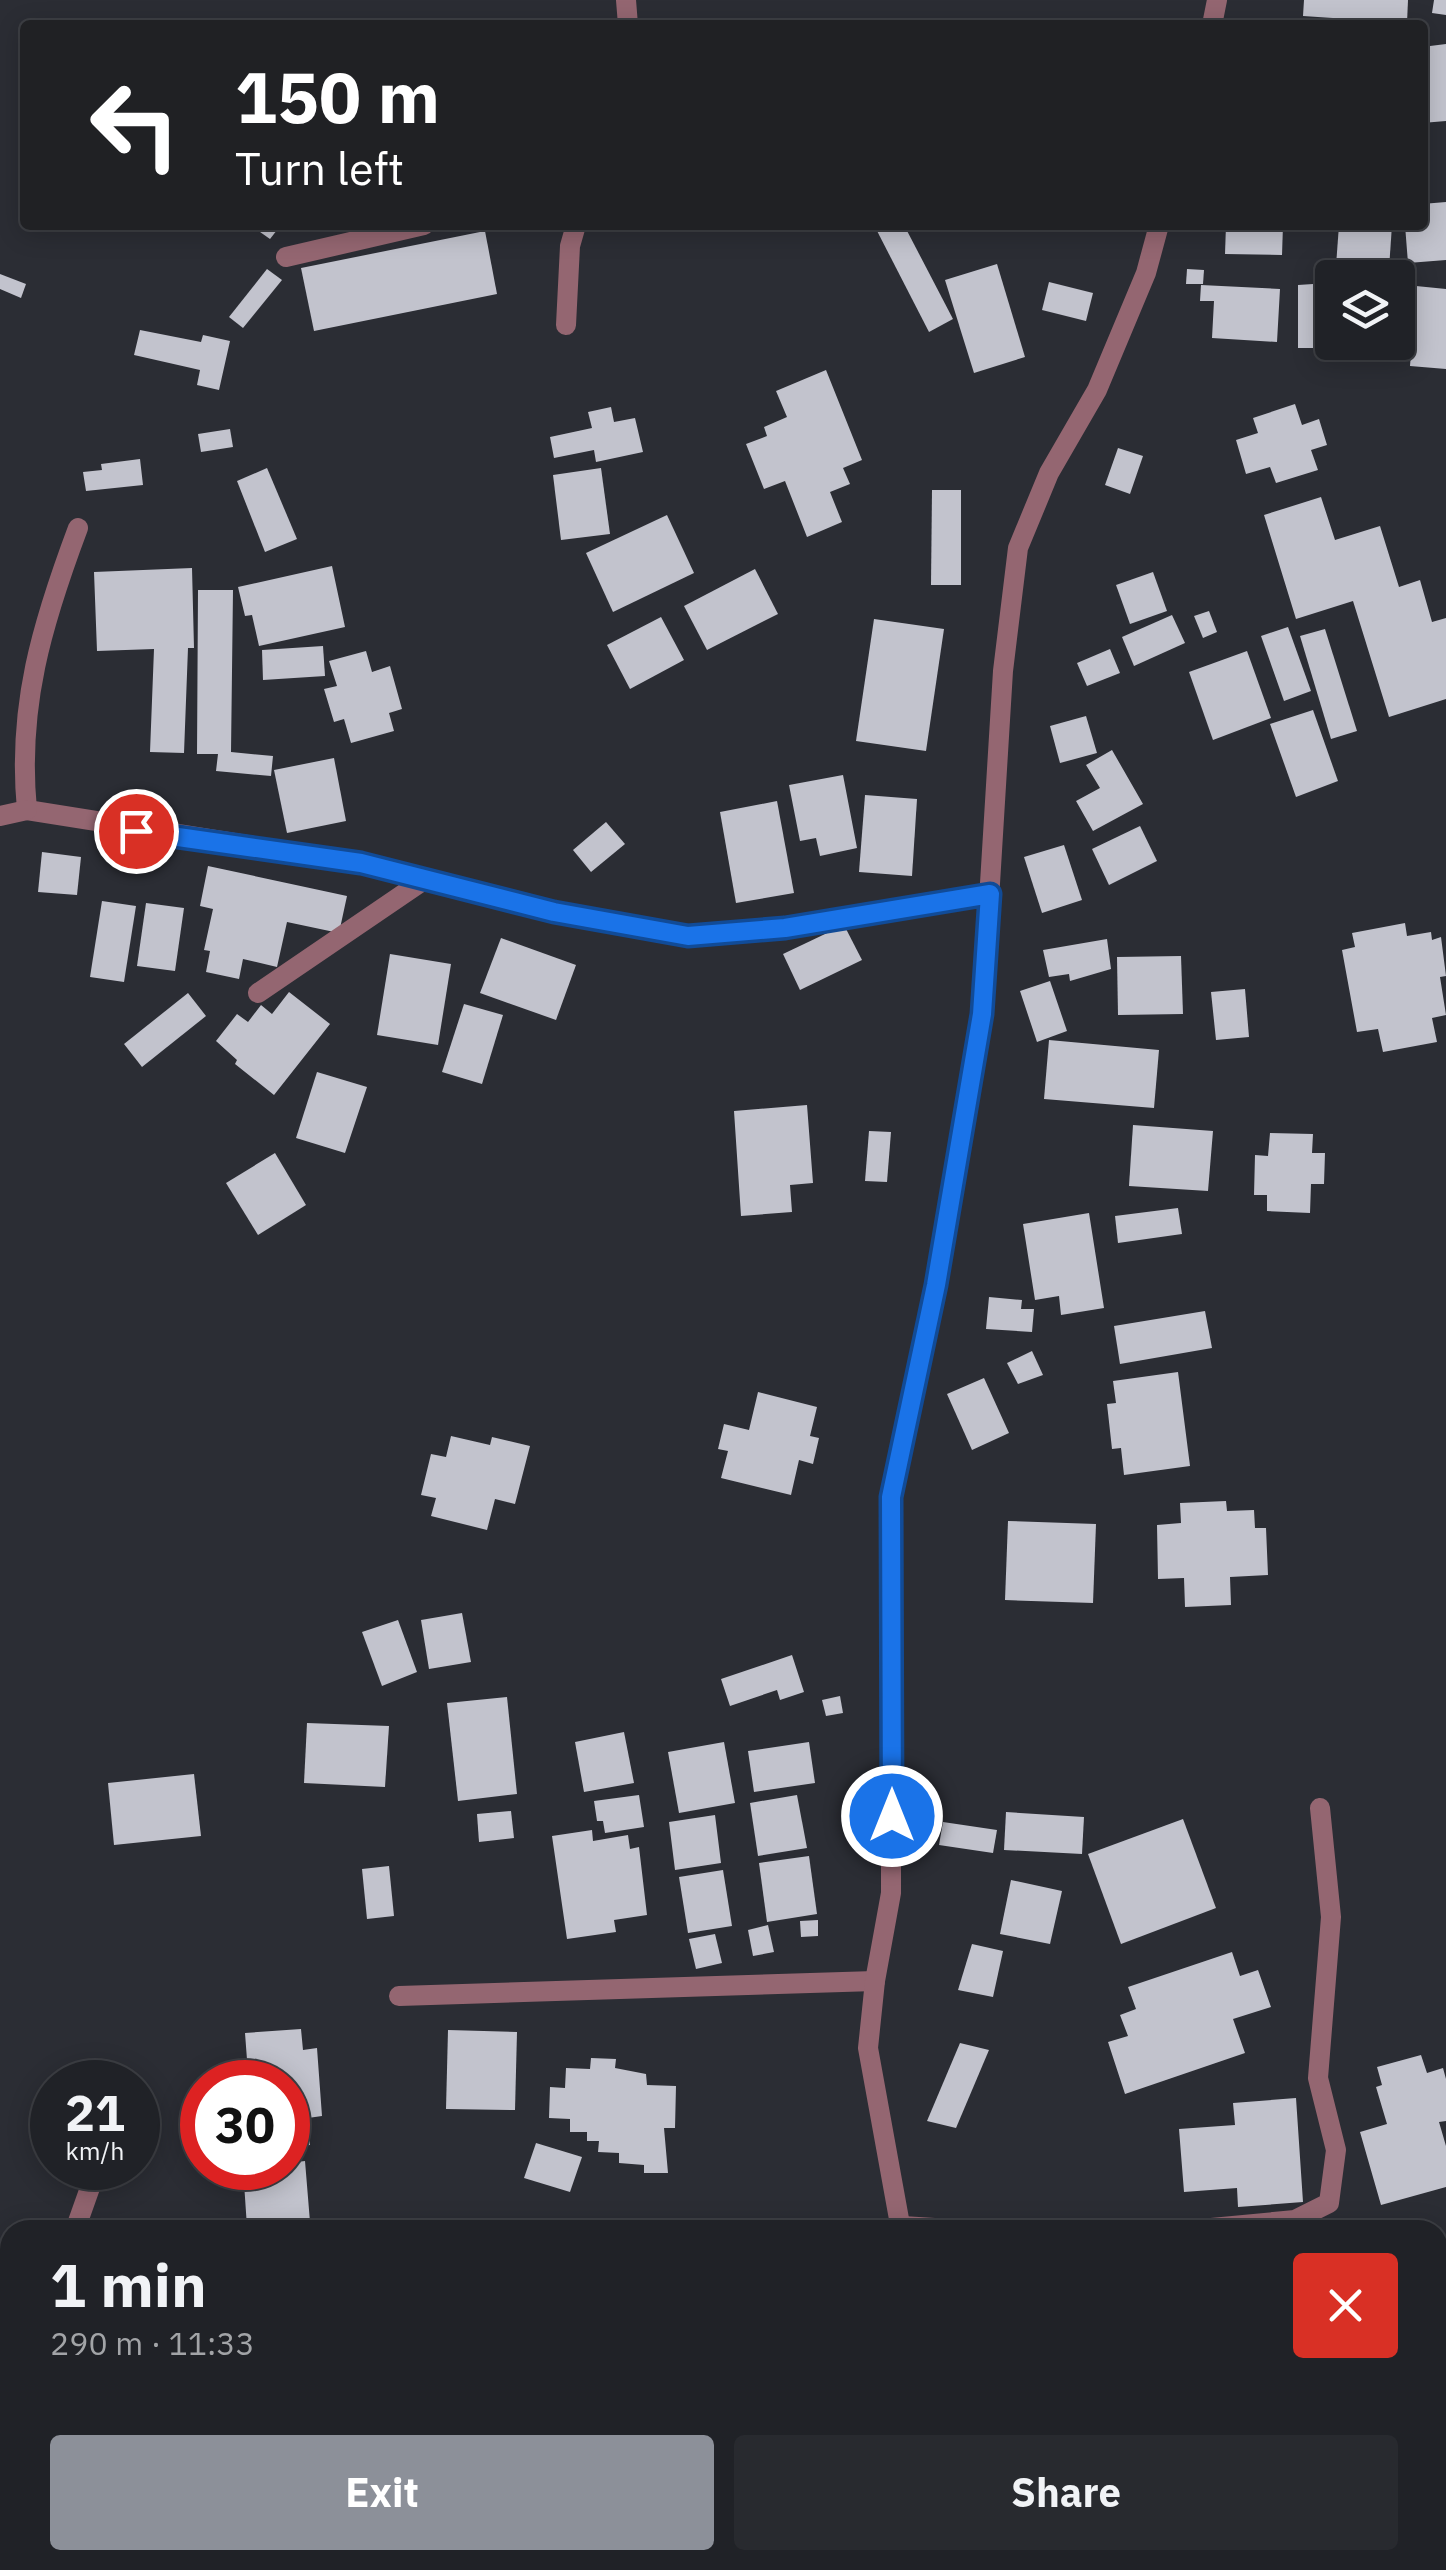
<!DOCTYPE html>
<html lang="en">
<head>
<meta charset="utf-8">
<style>
	:root { --surface:#202227; --page:#282a2f; --text:#f1f3f6; --muted:#a2a4a7; --line:#3d3f44; --accent:#8c9099 }
	body { margin:0; font-family:"IBM Plex Sans",sans-serif; background:var(--page); color:var(--text); height:100vh; display:flex; flex-direction:column; font-size:38px; white-space:nowrap }
	* { box-sizing:border-box; margin:0 }
	p { font-size:32px; color:var(--muted) }
	.icon { flex:none; width:55px; height:55px; fill:none; stroke:currentColor; stroke-width:2; stroke-linecap:round; stroke-linejoin:round }
	.map { position:relative; flex:1; overflow:hidden }
	.details { position:absolute; left:0px; top:2220px; width:1448px; height:350px; display:flex; flex-direction:column; background:var(--surface); border-radius:30px 30px 0 0; box-shadow:0 5px 25px #0003,0 0 0 2px var(--line) }
	.details>* { flex:none }
	.banner { position:absolute; left:20px; top:20px; width:1408px; height:210px; border-radius:10px; box-shadow:0 5px 25px #0003,0 0 0 2px var(--line); background:#202124; color:#fff; overflow:hidden }
	.tools { position:absolute; left:1315px; top:260px; display:grid; gap:20px }
	.tools a { display:grid; place-items:center; width:100px; height:100px; border-radius:10px; background:var(--surface); box-shadow:0 5px 25px #0003,0 0 0 2px var(--line); font-size:50px }
	.speed { position:absolute; left:30px; top:2060px; display:flex; gap:20px; font-size:50px; font-weight:700; text-align:center }
	.speed>* { display:grid; place-content:center; width:130px; height:130px; border-radius:50%; background:var(--surface); box-shadow:0 5px 25px #0003,0 0 0 2px var(--line); line-height:1 }
	.speed small { font-size:25px; font-weight:400 }
	.speed .limit { border:15px solid #d22; background:#fff; color:#111 }
	.pin { position:absolute; display:grid; place-items:center; width:85px; height:85px; color:#fff; margin:-42px; border:5px solid #fff; border-radius:50%; box-shadow:0 2px 10px #0007 }
	.me { position:absolute; width:110px; margin:-55px; rotate:0deg; stroke-linejoin:round; filter:drop-shadow(0 0 8px #0008) }
	.turn { display:flex; align-items:center; gap:35px; height:210px; padding:0 50px; font-size:45px }
	.turn .icon { width:130px; height:130px; stroke-width:2.5 }
	.turn b { display:block; font-size:70px; line-height:85px }
	.round { display:grid; place-items:center; flex:none; width:105px; height:105px; border-radius:10px; background:var(--page) }
	.summary { display:flex; align-items:center; justify-content:space-between; height:170px; padding:0 50px }
	h1 { font-size:60px; font-weight:800; line-height:75px }
	.action { display:flex; gap:20px; margin-top:auto; padding:20px 50px }
	.action a { flex:1; height:115px; border-radius:10px; background:var(--accent); color:#fff; font-size:40px; font-weight:800; line-height:115px; text-align:center }
	.action a+a { background:var(--page); color:var(--text) }
	.map>svg:first-child { display:block }
	.building { fill:#c2c3cd }
	.lines { fill:none; stroke-linecap:round; stroke-linejoin:round }
	.service { stroke:#946671; stroke-width:20 }
	.minor { stroke:#946671; stroke-width:20 }
	.route-casing { stroke:#114b97; stroke-width:25 }
	.route { stroke:#1a73e8; stroke-width:18 }
</style>
</head>
<body>
<div class="map">
<svg width="1446" height="2570" viewBox="0 0 1446 2570">
	<rect width="100%" height="100%" fill="#2b2d34"/>
	<g class="building">
		<polygon points="1304,0 1408,0 1407,23 1303,16"/>
		<polygon points="1434,0 1446,0 1446,15 1432,13"/>
		<polygon points="1446,44 1446,121 1422,123 1422,47"/>
		<polygon points="1446,202 1446,260 1408,263 1405,225 1422,225 1422,204"/>
		<polygon points="250,225 281,225 270,239"/>
		<polygon points="874,225 904,225 953,319 929,332"/>
		<polygon points="1226,225 1283,225 1282,255 1225,254"/>
		<polygon points="1339,225 1392,225 1389,269 1336,266"/>
		<polygon points="485,231 497,294 314,331 301,268"/>
		<polygon points="997,264 1025,357 974,373 945,280"/>
		<polygon points="267,269 282,280 243,328 229,317"/>
		<polygon points="1187,269 1204,270 1203,284 1186,284"/>
		<polygon points="0,274 26,284 21,298 0,289"/>
		<polygon points="1313,278 1332,278 1332,342 1363,342 1363,348 1298,348 1298,285 1313,284"/>
		<polygon points="1049,282 1093,293 1086,321 1042,310"/>
		<polygon points="1201,285 1280,289 1277,342 1212,338 1214,301 1200,301"/>
		<polygon points="1416,286 1446,289 1446,369 1410,366"/>
		<polygon points="140,330 201,342 203,335 230,341 219,390 197,385 200,370 134,355"/>
		<polygon points="826,370 862,460 843,468 850,484 830,492 842,522 807,537 785,481 764,489 746,444 767,436 764,427 787,417 776,391"/>
		<polygon points="1295,404 1302,425 1319,419 1327,445 1311,450 1318,470 1276,483 1270,467 1246,474 1236,440 1258,433 1253,418"/>
		<polygon points="611,407 614,422 635,418 643,452 596,462 594,450 554,458 550,437 592,428 588,412"/>
		<polygon points="230,429 233,447 201,452 198,434"/>
		<polygon points="1118,448 1143,456 1130,494 1105,485"/>
		<polygon points="140,459 143,485 86,491 83,472 102,470 101,464"/>
		<polygon points="267,468 297,539 265,552 237,481"/>
		<polygon points="601,468 610,534 561,540 553,475"/>
		<polygon points="932,490 961,490 961,585 931,585"/>
		<polygon points="1321,497 1335,540 1380,526 1399,587 1420,580 1432,622 1446,618 1446,699 1389,717 1353,601 1296,619 1264,515"/>
		<polygon points="667,515 694,573 613,612 586,553"/>
		<polygon points="332,566 345,627 259,646 252,615 245,616 238,587"/>
		<polygon points="192,568 194,648 188,648 184,753 150,752 154,649 97,651 94,572"/>
		<polygon points="755,569 778,614 707,650 684,606"/>
		<polygon points="1153,572 1167,611 1130,624 1116,585"/>
		<polygon points="198,590 233,590 231,752 273,756 271,776 216,771 218,754 197,754"/>
		<polygon points="1209,611 1217,632 1203,638 1194,616"/>
		<polygon points="1172,615 1185,643 1134,666 1122,637"/>
		<polygon points="661,617 684,660 630,689 607,645"/>
		<polygon points="874,619 944,629 926,751 856,741"/>
		<polygon points="1288,627 1311,691 1284,701 1261,636"/>
		<polygon points="1325,629 1357,731 1331,739 1300,636"/>
		<polygon points="323,646 325,676 263,680 262,650"/>
		<polygon points="1110,649 1120,673 1087,686 1077,663"/>
		<polygon points="366,651 372,672 390,666 402,709 389,713 394,731 351,743 344,719 334,722 324,689 337,686 329,661"/>
		<polygon points="1247,651 1271,718 1213,740 1189,672"/>
		<polygon points="1313,710 1338,781 1296,797 1270,724"/>
		<polygon points="1086,716 1097,753 1060,763 1050,726"/>
		<polygon points="1112,750 1143,804 1093,831 1076,801 1100,788 1086,765"/>
		<polygon points="334,758 346,821 287,833 274,770"/>
		<polygon points="843,775 857,848 820,856 816,838 800,841 789,785"/>
		<polygon points="865,795 917,799 912,876 859,872"/>
		<polygon points="777,801 794,893 736,903 720,812"/>
		<polygon points="606,822 625,844 591,872 573,850"/>
		<polygon points="1140,826 1157,861 1109,885 1092,849"/>
		<polygon points="1064,845 1082,900 1042,913 1024,857"/>
		<polygon points="42,852 81,857 77,895 38,892"/>
		<polygon points="208,866 347,896 339,933 287,922 277,967 243,959 239,979 206,972 210,951 204,950 213,909 200,906"/>
		<polygon points="102,901 136,906 124,982 90,977"/>
		<polygon points="146,903 184,908 175,971 137,966"/>
		<polygon points="1405,923 1407,936 1431,932 1432,940 1441,937 1446,976 1440,977 1446,1015 1432,1018 1437,1042 1383,1052 1378,1029 1357,1032 1342,950 1355,947 1352,933"/>
		<polygon points="844,925 862,960 800,990 783,954"/>
		<polygon points="501,938 576,965 556,1020 480,993"/>
		<polygon points="1107,939 1111,969 1070,981 1069,974 1049,977 1043,950"/>
		<polygon points="390,954 451,964 438,1045 377,1035"/>
		<polygon points="1181,956 1183,1014 1118,1015 1117,957"/>
		<polygon points="1050,981 1067,1031 1037,1042 1020,991"/>
		<polygon points="1245,989 1249,1037 1216,1040 1211,992"/>
		<polygon points="289,992 330,1024 274,1095 235,1064 237,1060 216,1041 237,1014 248,1022 261,1005 272,1014"/>
		<polygon points="188,993 206,1016 142,1067 124,1044"/>
		<polygon points="464,1004 503,1015 482,1084 442,1072"/>
		<polygon points="1049,1040 1159,1050 1154,1108 1044,1099"/>
		<polygon points="317,1072 367,1087 345,1153 296,1138"/>
		<polygon points="807,1105 813,1183 790,1185 792,1212 741,1216 734,1111"/>
		<polygon points="1133,1125 1213,1131 1208,1191 1129,1186"/>
		<polygon points="869,1131 891,1132 887,1182 865,1181"/>
		<polygon points="1270,1133 1313,1134 1312,1153 1325,1153 1324,1184 1311,1184 1310,1213 1267,1211 1267,1195 1254,1195 1255,1155 1268,1156"/>
		<polygon points="275,1153 306,1205 258,1235 226,1183"/>
		<polygon points="1178,1208 1182,1234 1118,1243 1115,1216"/>
		<polygon points="1089,1213 1104,1308 1061,1315 1059,1296 1035,1300 1023,1224"/>
		<polygon points="989,1297 1022,1300 1021,1309 1034,1309 1032,1332 986,1329"/>
		<polygon points="1205,1311 1212,1348 1120,1364 1114,1326"/>
		<polygon points="1032,1351 1043,1375 1018,1384 1007,1363"/>
		<polygon points="1178,1372 1190,1466 1124,1475 1121,1448 1112,1449 1107,1404 1116,1403 1113,1381"/>
		<polygon points="984,1378 1009,1433 972,1450 947,1394"/>
		<polygon points="758,1392 817,1407 810,1436 819,1438 813,1464 799,1460 791,1495 721,1478 728,1451 718,1449 724,1424 749,1430"/>
		<polygon points="451,1436 490,1445 492,1437 530,1446 515,1504 495,1499 487,1530 431,1516 436,1498 421,1495 431,1454 446,1457"/>
		<polygon points="1226,1501 1227,1511 1254,1510 1255,1528 1266,1528 1268,1575 1230,1577 1231,1605 1185,1607 1184,1578 1158,1579 1157,1525 1181,1523 1180,1503"/>
		<polygon points="1008,1521 1096,1524 1093,1603 1005,1600"/>
		<polygon points="462,1613 471,1662 429,1669 421,1620"/>
		<polygon points="398,1620 417,1672 382,1686 362,1632"/>
		<polygon points="792,1655 804,1692 780,1700 777,1690 730,1706 721,1679"/>
		<polygon points="840,1696 843,1713 826,1716 822,1700"/>
		<polygon points="507,1697 517,1794 458,1801 447,1703"/>
		<polygon points="307,1723 389,1726 385,1787 304,1783"/>
		<polygon points="624,1732 634,1783 584,1792 575,1742"/>
		<polygon points="724,1742 735,1803 679,1813 668,1752"/>
		<polygon points="809,1742 815,1783 754,1792 748,1751"/>
		<polygon points="194,1774 201,1836 114,1845 108,1783"/>
		<polygon points="639,1795 644,1827 605,1833 603,1821 597,1821 594,1801"/>
		<polygon points="797,1795 807,1848 758,1856 750,1803"/>
		<polygon points="511,1811 514,1838 479,1842 477,1814"/>
		<polygon points="1006,1812 1084,1817 1082,1854 1004,1850"/>
		<polygon points="715,1815 721,1863 675,1870 669,1822"/>
		<polygon points="1183,1819 1216,1908 1121,1944 1088,1854"/>
		<polygon points="943,1822 997,1830 993,1853 939,1845"/>
		<polygon points="592,1830 593,1841 628,1835 630,1849 639,1847 647,1915 614,1920 616,1932 567,1939 552,1836"/>
		<polygon points="809,1856 817,1914 767,1922 759,1863"/>
		<polygon points="389,1866 394,1916 367,1919 362,1869"/>
		<polygon points="723,1870 732,1926 688,1933 679,1877"/>
		<polygon points="1011,1880 1062,1891 1050,1944 1000,1934"/>
		<polygon points="818,1920 818,1936 801,1937 800,1921"/>
		<polygon points="768,1925 774,1952 753,1956 748,1930"/>
		<polygon points="715,1934 722,1963 696,1969 689,1939"/>
		<polygon points="972,1944 1003,1951 993,1997 958,1990"/>
		<polygon points="1232,1952 1240,1976 1258,1970 1271,2007 1233,2019 1245,2053 1125,2094 1108,2042 1128,2036 1120,2015 1136,2009 1128,1987"/>
		<polygon points="301,2029 303,2050 317,2048 322,2116 308,2118 310,2145 288,2147 288,2082 238,2082 237,2073 248,2073 245,2033"/>
		<polygon points="448,2030 517,2032 515,2110 446,2109"/>
		<polygon points="960,2043 989,2050 956,2128 927,2121"/>
		<polygon points="1421,2055 1427,2073 1443,2068 1446,2079 1446,2121 1439,2122 1446,2146 1446,2187 1381,2205 1360,2132 1387,2124 1376,2087 1382,2085 1377,2067"/>
		<polygon points="591,2058 616,2059 615,2068 646,2074 647,2085 676,2086 675,2128 664,2128 668,2173 644,2173 644,2165 619,2163 619,2153 598,2152 599,2141 587,2141 587,2132 570,2132 570,2119 549,2118 550,2087 565,2088 566,2068 590,2069"/>
		<polygon points="1296,2098 1303,2202 1238,2207 1237,2188 1184,2192 1179,2129 1235,2125 1233,2103"/>
		<polygon points="536,2143 582,2157 570,2192 524,2178"/>
		<polygon points="305,2161 310,2222 247,2227 243,2168 288,2168 288,2163"/>
		<polygon points="10,2292 10,2343 0,2332 0,2302"/>
		<polygon points="620,2560 707,2560 704,2570 617,2570"/>
		<polygon points="1164,2560 1256,2560 1260,2570 1163,2570 1159,2562"/>
		<polygon points="1303,2560 1331,2560 1339,2570 1305,2570 1299,2563"/>
		<polygon points="1424,2560 1428,2570 1397,2570"/>
	</g>
	<g class="lines">
		<polyline class="service" points="286,257 424,225"/>
		<g class="minor">
			<polyline points="626,0 628,25"/>
			<polyline points="1212,25 1217,0"/>
			<polyline points="566,325 570,246 576,225"/>
			<path d="M78,528C42,624 17,707 27,810L361,863L592,920L688,936L785,928L990,894"/>
			<polyline points="0,816 27,810"/>
			<polyline points="258,993 424,880"/>
			<polyline points="399,1996 875,1981"/>
			<polyline points="902,2226 967,2230"/>
			<polyline points="75,2230 97,2168"/>
			<polyline points="901,2230 868,2048 875,1981 891,1893 891,1497 936,1285 982,1014 1003,671 1018,548 1049,473 1097,390 1146,273 1159,225"/>
			<polyline points="1190,2230 1295,2220 1329,2203 1336,2150 1318,2078 1331,1917 1320,1808"/>
			<polyline points="1438,2413 1446,2411"/>
			<polyline points="7,2528 10,2497"/>
			<polyline points="53,2560 67,2570"/>
			<polyline points="859,2560 882,2570"/>
			<polyline points="328,2570 529,2560"/>
			<polyline points="815,2570 818,2560"/>
			<polyline points="1019,2570 1043,2560"/>
		</g>
	</g>
	<g class="lines">
		<defs>
			<polyline id="route" points="136,831 361,863 554,912 688,936 785,928 990,894 982,1014 936,1285 891,1497 892,1816"/>
		</defs>
		<use href="#route" class="route-casing"/>
		<use href="#route" class="route"/>
	</g>
</svg>
<div class="tools">
<a><svg class="icon" aria-label="layers" viewBox="0 0 24 24"><path d="M12 4l9 5-9 5-9-5zM3 14l9 5 9-5"/></svg></a>
</div>
<div class="speed"><div>21<small>km/h</small></div><div class="limit">30</div></div>
<div class="pin" style="left:136px;top:831px;background:#d93025"><svg class="icon" aria-label="arrive" viewBox="0 0 24 24"><path d="M6 21V4h12l-3 4 3 4H6"/></svg></div>
<svg class="me" style="left:892px;top:1816px" viewBox="-20 -20 40 40"><circle r="17" fill="#1a73e8" stroke="#fff" stroke-width="3"/><path d="M0-11L8 9 0 5-8 9z" fill="#fff"/></svg>
<div class="banner">
<div class="turn"><svg class="icon" aria-label="left" viewBox="0 0 24 24"><path d="M17 20v-9H6M10 6l-5 5 5 5"/></svg><div><b>150 m</b>Turn left</div></div>
</div>
<section class="details">
<div class="summary"><div><h1>1 min</h1><p>290 m · 11:33</p></div><a class="round" style="background:#d93025;color:#fff"><svg class="icon" aria-label="close" viewBox="0 0 24 24"><path d="M6 6l12 12M18 6L6 18"/></svg></a></div>
<div class="action"><a>Exit</a><a>Share</a></div>
</section>
</div>
</body>
</html>
